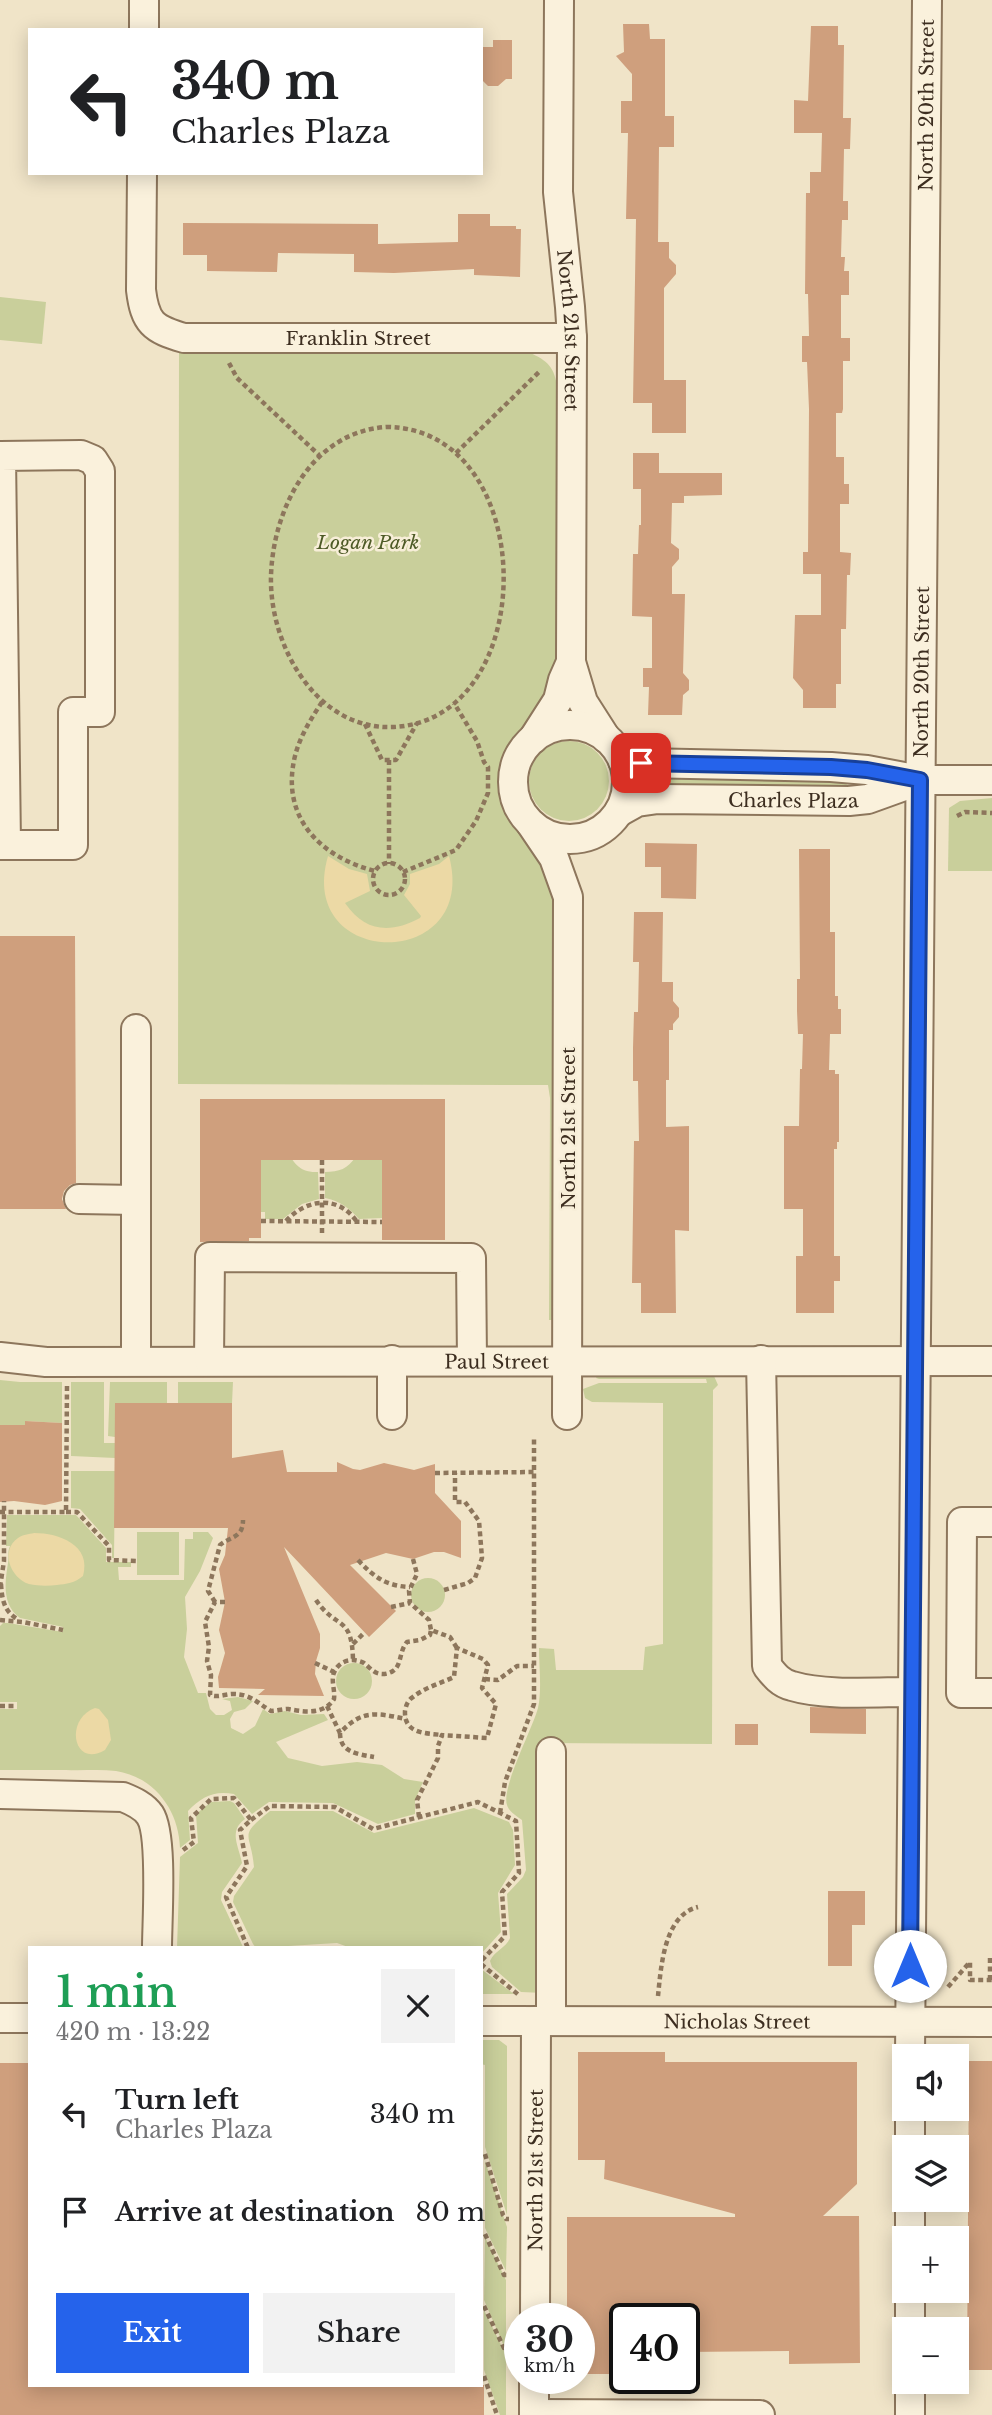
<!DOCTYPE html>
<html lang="en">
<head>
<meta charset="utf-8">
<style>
	:root { --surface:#fff; --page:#f2f2f2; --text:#202124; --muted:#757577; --accent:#2563eb }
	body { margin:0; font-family:"Libre Baskerville",serif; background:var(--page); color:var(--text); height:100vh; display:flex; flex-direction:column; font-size:26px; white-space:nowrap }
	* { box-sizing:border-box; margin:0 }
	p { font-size:23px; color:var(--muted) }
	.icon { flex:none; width:38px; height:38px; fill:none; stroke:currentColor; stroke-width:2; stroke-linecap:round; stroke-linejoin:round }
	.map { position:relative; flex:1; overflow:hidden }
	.drawer { position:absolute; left:28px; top:1946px; width:455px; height:441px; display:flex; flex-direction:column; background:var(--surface); border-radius:0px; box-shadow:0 4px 18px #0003 }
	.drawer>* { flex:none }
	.guide { position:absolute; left:28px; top:28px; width:455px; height:147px; border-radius:0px; box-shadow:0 4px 18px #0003; background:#fff; color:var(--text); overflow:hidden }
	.controls { position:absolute; left:892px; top:2044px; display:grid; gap:14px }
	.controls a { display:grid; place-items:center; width:77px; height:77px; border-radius:0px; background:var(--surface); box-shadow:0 4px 18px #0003; font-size:35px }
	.speed { position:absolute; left:504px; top:2303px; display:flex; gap:14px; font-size:35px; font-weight:700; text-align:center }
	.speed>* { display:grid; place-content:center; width:91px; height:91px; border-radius:50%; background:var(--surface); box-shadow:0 4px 18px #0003; line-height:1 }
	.speed small { font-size:18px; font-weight:400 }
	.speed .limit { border:4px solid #111; border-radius:10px; background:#fff; color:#111 }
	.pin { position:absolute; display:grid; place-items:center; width:60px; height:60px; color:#fff; margin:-30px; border-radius:14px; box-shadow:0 4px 10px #0006 }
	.me { position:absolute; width:77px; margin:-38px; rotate:0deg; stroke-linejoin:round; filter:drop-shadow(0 0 5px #0008) }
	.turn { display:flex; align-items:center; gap:24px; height:147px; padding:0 28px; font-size:32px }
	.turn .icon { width:91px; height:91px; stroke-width:2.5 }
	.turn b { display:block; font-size:49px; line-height:60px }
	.round { display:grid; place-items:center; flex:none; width:74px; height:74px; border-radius:0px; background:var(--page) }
	.head { display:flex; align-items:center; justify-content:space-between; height:119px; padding:0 28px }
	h1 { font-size:42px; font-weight:600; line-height:52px; color:#1e9e55 }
	.primary-button { display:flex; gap:14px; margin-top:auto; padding:14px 28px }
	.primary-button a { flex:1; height:80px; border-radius:0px; background:var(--accent); color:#fff; font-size:28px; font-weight:600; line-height:80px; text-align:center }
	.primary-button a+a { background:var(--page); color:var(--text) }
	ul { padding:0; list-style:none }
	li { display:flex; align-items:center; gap:21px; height:98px; padding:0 28px }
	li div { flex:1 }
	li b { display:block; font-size:26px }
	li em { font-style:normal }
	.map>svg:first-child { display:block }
	.green { fill:#c9cf9b }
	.sand { fill:#ecd9a5 }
	.building { fill:#cf9f7d }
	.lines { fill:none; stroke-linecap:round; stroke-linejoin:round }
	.minor-casing { stroke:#8d765c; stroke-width:32 }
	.path { stroke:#8d765c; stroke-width:4.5; stroke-dasharray:5 3.5; stroke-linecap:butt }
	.minor { stroke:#faf1dc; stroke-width:28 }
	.route-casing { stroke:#184099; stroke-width:18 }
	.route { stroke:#2563eb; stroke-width:12 }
	.labels { text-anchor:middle; stroke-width:5; stroke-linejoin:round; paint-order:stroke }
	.street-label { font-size:19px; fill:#3d2e20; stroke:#f7eed8 }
	.park-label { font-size:19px; font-style:italic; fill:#4d5a26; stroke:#f7eed8 }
</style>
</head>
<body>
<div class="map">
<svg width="992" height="2415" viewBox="0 0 992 2415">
	<rect width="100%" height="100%" fill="#f0e4c8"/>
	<g class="green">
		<polygon points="0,297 46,302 42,344 0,340"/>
		<path d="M179,353H530C547,360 555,368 557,387V681C551,693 546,708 538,719C530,730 518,735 511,746C497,769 500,800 516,822C521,829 530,834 535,841C544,854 549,875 555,890L552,1320H549L550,1098L548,1085L178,1084Z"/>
		<circle cx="569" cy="781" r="40"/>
		<polygon points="636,772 848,780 846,787 843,790 636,791"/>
		<polygon points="992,798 992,871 948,871 949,808 960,801"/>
		<path d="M261,1146L285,1147C293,1162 299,1173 318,1172L319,1199L302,1204L283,1219H265V1212H261Z"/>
		<path d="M382,1149V1218L359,1219C349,1208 340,1201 325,1198V1172C339,1172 348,1169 356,1156Z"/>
		<path d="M597,1376H714L718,1385L713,1390L712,1744L543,1743V1993L521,1992L492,1967L490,1961C494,1951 506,1948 510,1938L507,1894L523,1877L526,1870L522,1820C517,1816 509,1812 507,1805C501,1788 532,1730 538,1708C542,1690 539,1666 539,1648L554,1649L556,1670H643L645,1647L663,1644V1403L592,1402L585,1398L583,1389L599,1383H707L706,1379H599L596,1378Z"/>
		<polygon points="0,1380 20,1382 62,1382 62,1423 25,1421 25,1425 0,1425"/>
		<polygon points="71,1382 104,1382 104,1443 115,1443 115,1458 71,1456"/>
		<polygon points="110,1382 167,1382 167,1403 115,1403 115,1437 108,1436"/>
		<polygon points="178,1382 233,1382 232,1403 178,1403"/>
		<polygon points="71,1471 115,1471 114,1558 112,1558 112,1545 80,1509 71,1508"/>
		<path d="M7,1515H76L106,1548V1562H131V1567H118L119,1580H184L185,1539H193V1532H208L213,1538L200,1571L185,1597L187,1629L184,1657L198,1693H206L210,1709L216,1715H224L232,1710L230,1701L222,1699L238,1697L253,1701L245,1709L234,1712L230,1719L231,1728L243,1734L255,1726L263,1709L270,1714L285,1711L301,1715L324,1714L328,1720L276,1742L288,1758L322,1766L357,1762L382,1765L404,1779L423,1782L415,1800V1814L378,1824L333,1803L269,1802L252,1814L234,1794C214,1790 201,1797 188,1811L190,1840L180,1848C179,1811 155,1777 116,1771C99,1769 82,1771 66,1770C44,1770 22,1770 0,1770V1709H17V1702H0V1626L3,1623H8L63,1632V1627L20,1618C0,1604 6,1577 8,1563C9,1557 7,1553 10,1546H6Z"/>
		<rect x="137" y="1532" width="42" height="43"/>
		<circle cx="428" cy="1595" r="17"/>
		<circle cx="354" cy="1681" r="18"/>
		<path d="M230,1801L234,1803L245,1819C228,1831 239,1846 242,1863L222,1892L221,1900L243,1947L177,1948L180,1857L198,1843L196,1814L211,1802Z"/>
		<path d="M474,1808L509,1822L513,1830L515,1865L498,1893L501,1932L481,1954V1948H351L337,1943L256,1948L253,1944L233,1902L234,1896L254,1867C251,1831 237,1838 270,1811H333L374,1833Z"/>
		<polygon points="481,1969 514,1994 481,1994"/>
		<polygon points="481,2040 499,2040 507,2046 507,2215 485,2147 485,2065 481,2064"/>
		<polygon points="485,2161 507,2227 506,2271 485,2228"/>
		<polygon points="485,2237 506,2280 506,2344 503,2344 484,2300"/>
		<polygon points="484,2310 506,2355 506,2415 500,2415 484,2370"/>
	</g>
	<g class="sand">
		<path d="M328,856L349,869L367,874L370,891L345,903C365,932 390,934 420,918L421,916L404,895L410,884V874L439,864L449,856C480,972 295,970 328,856Z"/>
		<path d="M34,1533C59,1533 92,1545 83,1576C75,1583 66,1584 57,1585C48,1586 38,1586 29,1584C10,1578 0,1550 18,1538C22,1535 29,1534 34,1533Z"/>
		<path d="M95,1708L99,1709L108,1720L111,1740L105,1750C73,1769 64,1719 95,1708Z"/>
	</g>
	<g class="building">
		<polygon points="623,24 649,24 650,39 665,39 665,116 674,116 674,147 659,147 658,242 669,242 669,258 676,265 676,274 664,288 664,380 686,380 686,433 652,433 652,403 633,403 636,219 626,219 628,133 621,133 621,101 632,101 632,74 616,56 624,52"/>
		<polygon points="811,26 838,26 838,45 844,45 843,118 851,118 850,149 844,149 843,201 848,201 848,220 842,220 841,257 845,257 844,271 849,271 849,295 841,295 841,338 850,338 850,361 843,361 843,409 842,413 836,413 836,457 844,457 844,484 849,484 849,504 840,504 840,552 851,553 850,575 847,575 846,629 841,629 841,684 836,684 836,708 803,708 803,690 793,678 795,615 821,615 821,574 803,574 803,552 808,552 809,409 807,362 802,362 802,336 809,336 808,294 805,294 806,193 810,193 810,172 821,172 822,133 794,133 794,100 808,101"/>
		<polygon points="493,40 512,40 512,79 506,79 498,86 488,86 481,79 481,47 493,47"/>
		<polygon points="458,214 490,214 490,226 516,226 516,229 521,229 520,277 474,275 474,269 394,273 354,272 354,254 278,253 277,272 207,271 207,255 183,255 183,223 378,224 378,244 458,242"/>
		<polygon points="633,453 659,453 659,473 722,473 722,495 684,496 684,503 672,503 671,543 679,549 679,559 672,567 672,594 685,594 683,673 689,680 689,690 683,695 682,715 648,715 649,687 643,687 643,668 652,668 652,617 632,616 633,554 638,554 639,525 641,525 641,489 633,489"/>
		<polygon points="645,843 697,844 696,899 661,898 661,867 645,867"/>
		<polygon points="799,849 830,849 830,932 835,932 835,996 838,996 838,1009 841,1009 841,1034 830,1034 829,1070 835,1070 835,1074 839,1074 839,1142 837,1142 837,1149 834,1149 834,1256 840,1256 840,1281 834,1281 834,1313 796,1313 796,1256 803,1256 803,1209 784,1209 784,1126 799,1126 800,1069 802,1069 803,1034 798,1034 797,1011 797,979 800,979"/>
		<polygon points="634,912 663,912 662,982 673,982 673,1001 679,1008 679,1017 673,1024 673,1030 669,1030 669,1080 666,1080 666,1127 689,1126 689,1231 675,1230 676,1313 641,1313 641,1283 632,1283 634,1141 639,1141 638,1081 633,1081 633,1048 634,1012 638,1012 639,962 633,962"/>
		<polygon points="0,936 75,936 76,1183 70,1185 64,1191 62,1199 66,1209 0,1209"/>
		<polygon points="200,1099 445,1099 445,1240 382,1240 382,1160 261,1160 261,1238 249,1238 249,1241 200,1242"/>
		<polygon points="115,1403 232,1403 232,1458 283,1450 287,1472 337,1472 337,1462 353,1469 360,1470 384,1463 414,1470 435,1464 435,1493 461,1521 461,1558 444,1552 434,1552 413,1559 386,1553 350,1565 396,1611 369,1637 284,1547 320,1634 320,1648 316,1661 315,1674 324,1696 258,1695 265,1689 219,1688 218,1677 225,1653 219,1630 225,1602 219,1569 225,1555 228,1528 114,1528"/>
		<polygon points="25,1421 62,1423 62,1501 45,1505 14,1501 0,1502 0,1425 25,1425"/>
		<polygon points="810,1707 866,1709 866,1734 810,1733"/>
		<rect x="735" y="1724" width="23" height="21"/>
		<polygon points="828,1891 865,1891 865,1925 852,1925 852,1966 828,1966"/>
		<polygon points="578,2052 665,2052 665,2062 857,2062 857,2184 823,2216 859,2216 860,2363 789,2364 789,2351 684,2352 684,2319 625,2319 625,2374 579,2374 579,2319 567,2319 567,2217 735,2217 735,2214 604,2179 605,2160 578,2160"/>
		<polygon points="969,2061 992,2061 992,2370 967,2370"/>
		<polygon points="0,2063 30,2063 30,2385 484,2385 484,2415 0,2415"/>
	</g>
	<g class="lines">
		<defs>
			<g id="minor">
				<path id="s1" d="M559,0L558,192L570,307L572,338L571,662L583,702L606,738"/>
				<polyline points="144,30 144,0"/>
				<path id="s2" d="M142,173L141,290C145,323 153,329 184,338H572"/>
				<circle cx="570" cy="782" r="57"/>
				<polyline points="533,739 558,700 563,680 571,662"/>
				<polyline points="623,761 641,763 831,767 867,770 920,780 992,780"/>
				<path id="s3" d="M619,812L637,802L658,799L849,801L868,799L918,781"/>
				<polyline points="531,824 554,858 568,897 567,1415"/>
				<polyline points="0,845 73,845 73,712 100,712 100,471 93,460 81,455 1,456 6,845"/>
				<polyline points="79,1199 136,1200"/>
				<path id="s4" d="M0,1357L46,1362L992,1361"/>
				<polyline points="392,1360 392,1415"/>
				<path d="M761,1360L767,1666C774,1675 780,1683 792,1686C825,1696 877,1692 912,1692"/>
				<polyline points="136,1361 136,1029"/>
				<polyline points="209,1361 210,1257 471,1258 472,1360"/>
				<polyline points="992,1522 962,1522 961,1693 992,1693"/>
				<path d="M0,1794L123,1797C133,1801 144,1806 150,1815C163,1835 157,1921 157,1948"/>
				<polyline points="0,2018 30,2018"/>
				<path id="s5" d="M481,2021L992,2022"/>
				<polyline points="551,2021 551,1752"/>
				<path id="s6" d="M910,2056L927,0"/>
				<polyline points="910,2109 910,2147"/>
				<polyline points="910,2200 910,2238"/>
				<polyline points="910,2291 910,2329"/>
				<path id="s7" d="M535,2319L536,2021"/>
				<polyline points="910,2382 910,2415"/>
				<polyline points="534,2414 760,2415"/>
				<polyline points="534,2415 534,2378"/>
			</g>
		</defs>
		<use href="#minor" class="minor-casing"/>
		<g class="path">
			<polyline points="229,363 237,378 319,455"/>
			<path d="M386,427C540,427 543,719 394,727C316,731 269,644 271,576C273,508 312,432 386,427Z"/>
			<polyline points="456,453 540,371"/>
			<path d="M322,702C311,719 300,736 295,756C280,817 320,857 375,871"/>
			<polyline points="365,724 382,760 396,760 417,723"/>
			<polyline points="389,760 389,864"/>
			<polyline points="957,816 965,812 992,813"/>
			<circle cx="389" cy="879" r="16"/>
			<polyline points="403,872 456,850 476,821 488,793 488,767 484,762 477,741 454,703"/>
			<polyline points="261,1221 382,1222"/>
			<path d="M286,1221C306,1199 338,1194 357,1222"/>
			<polyline points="322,1233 322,1160"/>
			<polyline points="435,1473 534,1472"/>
			<polyline points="0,1512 66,1512 67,1386"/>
			<polyline points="66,1512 77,1512 109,1546 109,1560 137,1561"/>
			<polyline points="413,1559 417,1574 409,1591 410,1603 429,1620 431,1630"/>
			<path d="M358,1560C374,1577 386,1586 410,1587"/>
			<path d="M1,1584C2,1600 4,1612 19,1620"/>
			<polyline points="0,1587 4,1561 4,1501"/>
			<polyline points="444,1590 468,1583 475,1578 482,1558 479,1521 465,1502 455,1502 455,1473"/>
			<path d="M316,1600C336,1630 352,1614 353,1660"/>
			<path d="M215,1602L208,1591L220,1545C231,1536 243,1538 243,1520"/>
			<path d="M225,1602H215L205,1622L209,1647L207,1661L211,1675L210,1695C218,1698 225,1694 233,1694C251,1694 257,1703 271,1711C276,1711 282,1709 288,1709C304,1712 324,1715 334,1699C335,1691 332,1684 333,1676C336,1662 351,1656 364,1663C368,1666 372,1671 377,1673C382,1675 388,1674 393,1671C402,1665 399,1651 407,1642L420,1640L430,1635L431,1630L450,1637L457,1648"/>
			<polyline points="391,1607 410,1603"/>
			<polyline points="0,1620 23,1622 63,1630"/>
			<polyline points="353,1644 365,1632"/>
			<polyline points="315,1663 334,1672"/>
			<polyline points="485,1679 498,1680 517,1666 534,1666"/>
			<polyline points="0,1706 17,1706"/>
			<path d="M327,1706L340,1733C362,1709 377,1713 406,1719"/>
			<path d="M340,1733C340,1753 358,1754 374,1757"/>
			<polyline points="500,1813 505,1782 534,1704 534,1439"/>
			<path d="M419,1817L417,1800L438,1758V1746L442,1735L487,1738L496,1704L482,1688L488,1665L483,1659L457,1648L454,1677C441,1683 424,1688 413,1697C408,1700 406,1705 405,1711C404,1734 425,1733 442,1735"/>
			<polyline points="251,1820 270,1806 335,1807 373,1829 478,1802 516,1821 519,1873 502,1892 505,1936 481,1961"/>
			<polyline points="183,1850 194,1842 191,1818 211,1799 234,1798 251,1820 240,1830 247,1866 226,1897 248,1948"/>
			<polyline points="990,1958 990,1980"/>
			<polyline points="481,1964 520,1996"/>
			<polyline points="948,1987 970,1962 970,1980 992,1980"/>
			<path d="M658,1996C661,1967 664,1915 698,1907"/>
			<polyline points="485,2154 503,2215 506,2219 509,2219"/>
			<polyline points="485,2234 504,2275 508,2275"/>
			<polyline points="484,2306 504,2348 508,2348"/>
			<polyline points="484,2376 497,2415"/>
		</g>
		<use href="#minor" class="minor"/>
	</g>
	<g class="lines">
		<defs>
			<polyline id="route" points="641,763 831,767 867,770 920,780 910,1966"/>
		</defs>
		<use href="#route" class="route-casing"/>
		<use href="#route" class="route"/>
	</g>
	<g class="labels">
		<g class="street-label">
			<text dy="7" stroke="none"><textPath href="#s6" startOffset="1951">North 20th Street</textPath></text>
			<text dy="7" stroke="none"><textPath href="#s1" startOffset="331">North 21st Street</textPath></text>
			<text dy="7" stroke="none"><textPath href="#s2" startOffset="362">Franklin Street</textPath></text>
			<text dy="7" stroke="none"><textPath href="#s6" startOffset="1384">North 20th Street</textPath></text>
			<text dy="7" stroke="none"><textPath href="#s3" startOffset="177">Charles Plaza</textPath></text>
			<text transform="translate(568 1128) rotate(-90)" y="7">North 21st Street</text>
			<text dy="7" stroke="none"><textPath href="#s4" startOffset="497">Paul Street</textPath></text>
			<text dy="7" stroke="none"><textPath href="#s5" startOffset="256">Nicholas Street</textPath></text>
			<text dy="7" stroke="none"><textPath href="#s7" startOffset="149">North 21st Street</textPath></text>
		</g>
		<g class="park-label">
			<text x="368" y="549">Logan Park</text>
		</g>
	</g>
</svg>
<div class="controls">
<a><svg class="icon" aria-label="sound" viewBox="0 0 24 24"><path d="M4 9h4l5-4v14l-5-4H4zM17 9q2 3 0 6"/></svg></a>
<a><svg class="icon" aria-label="layers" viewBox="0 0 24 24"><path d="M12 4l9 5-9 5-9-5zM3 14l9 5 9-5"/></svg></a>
<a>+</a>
<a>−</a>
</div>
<div class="speed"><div>30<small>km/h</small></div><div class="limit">40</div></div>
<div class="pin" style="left:641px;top:763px;background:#d93025"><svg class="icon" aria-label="arrive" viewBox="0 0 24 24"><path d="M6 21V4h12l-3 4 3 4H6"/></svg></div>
<svg class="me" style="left:910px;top:1966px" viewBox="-20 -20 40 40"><circle r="19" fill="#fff"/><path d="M0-13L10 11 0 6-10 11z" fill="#2563eb"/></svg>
<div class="guide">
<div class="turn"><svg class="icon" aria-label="left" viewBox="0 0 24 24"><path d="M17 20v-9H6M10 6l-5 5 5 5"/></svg><div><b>340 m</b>Charles Plaza</div></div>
</div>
<section class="drawer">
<div class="head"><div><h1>1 min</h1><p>420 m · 13:22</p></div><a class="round"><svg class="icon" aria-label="close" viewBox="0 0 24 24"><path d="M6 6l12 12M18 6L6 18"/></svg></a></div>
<ul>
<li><svg class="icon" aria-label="left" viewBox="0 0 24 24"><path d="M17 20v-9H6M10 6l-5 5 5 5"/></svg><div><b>Turn left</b><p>Charles Plaza</p></div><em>340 m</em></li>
<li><svg class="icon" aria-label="arrive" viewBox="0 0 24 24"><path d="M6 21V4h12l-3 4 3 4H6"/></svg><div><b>Arrive at destination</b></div><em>80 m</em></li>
</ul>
<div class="primary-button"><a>Exit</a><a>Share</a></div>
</section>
</div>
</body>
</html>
